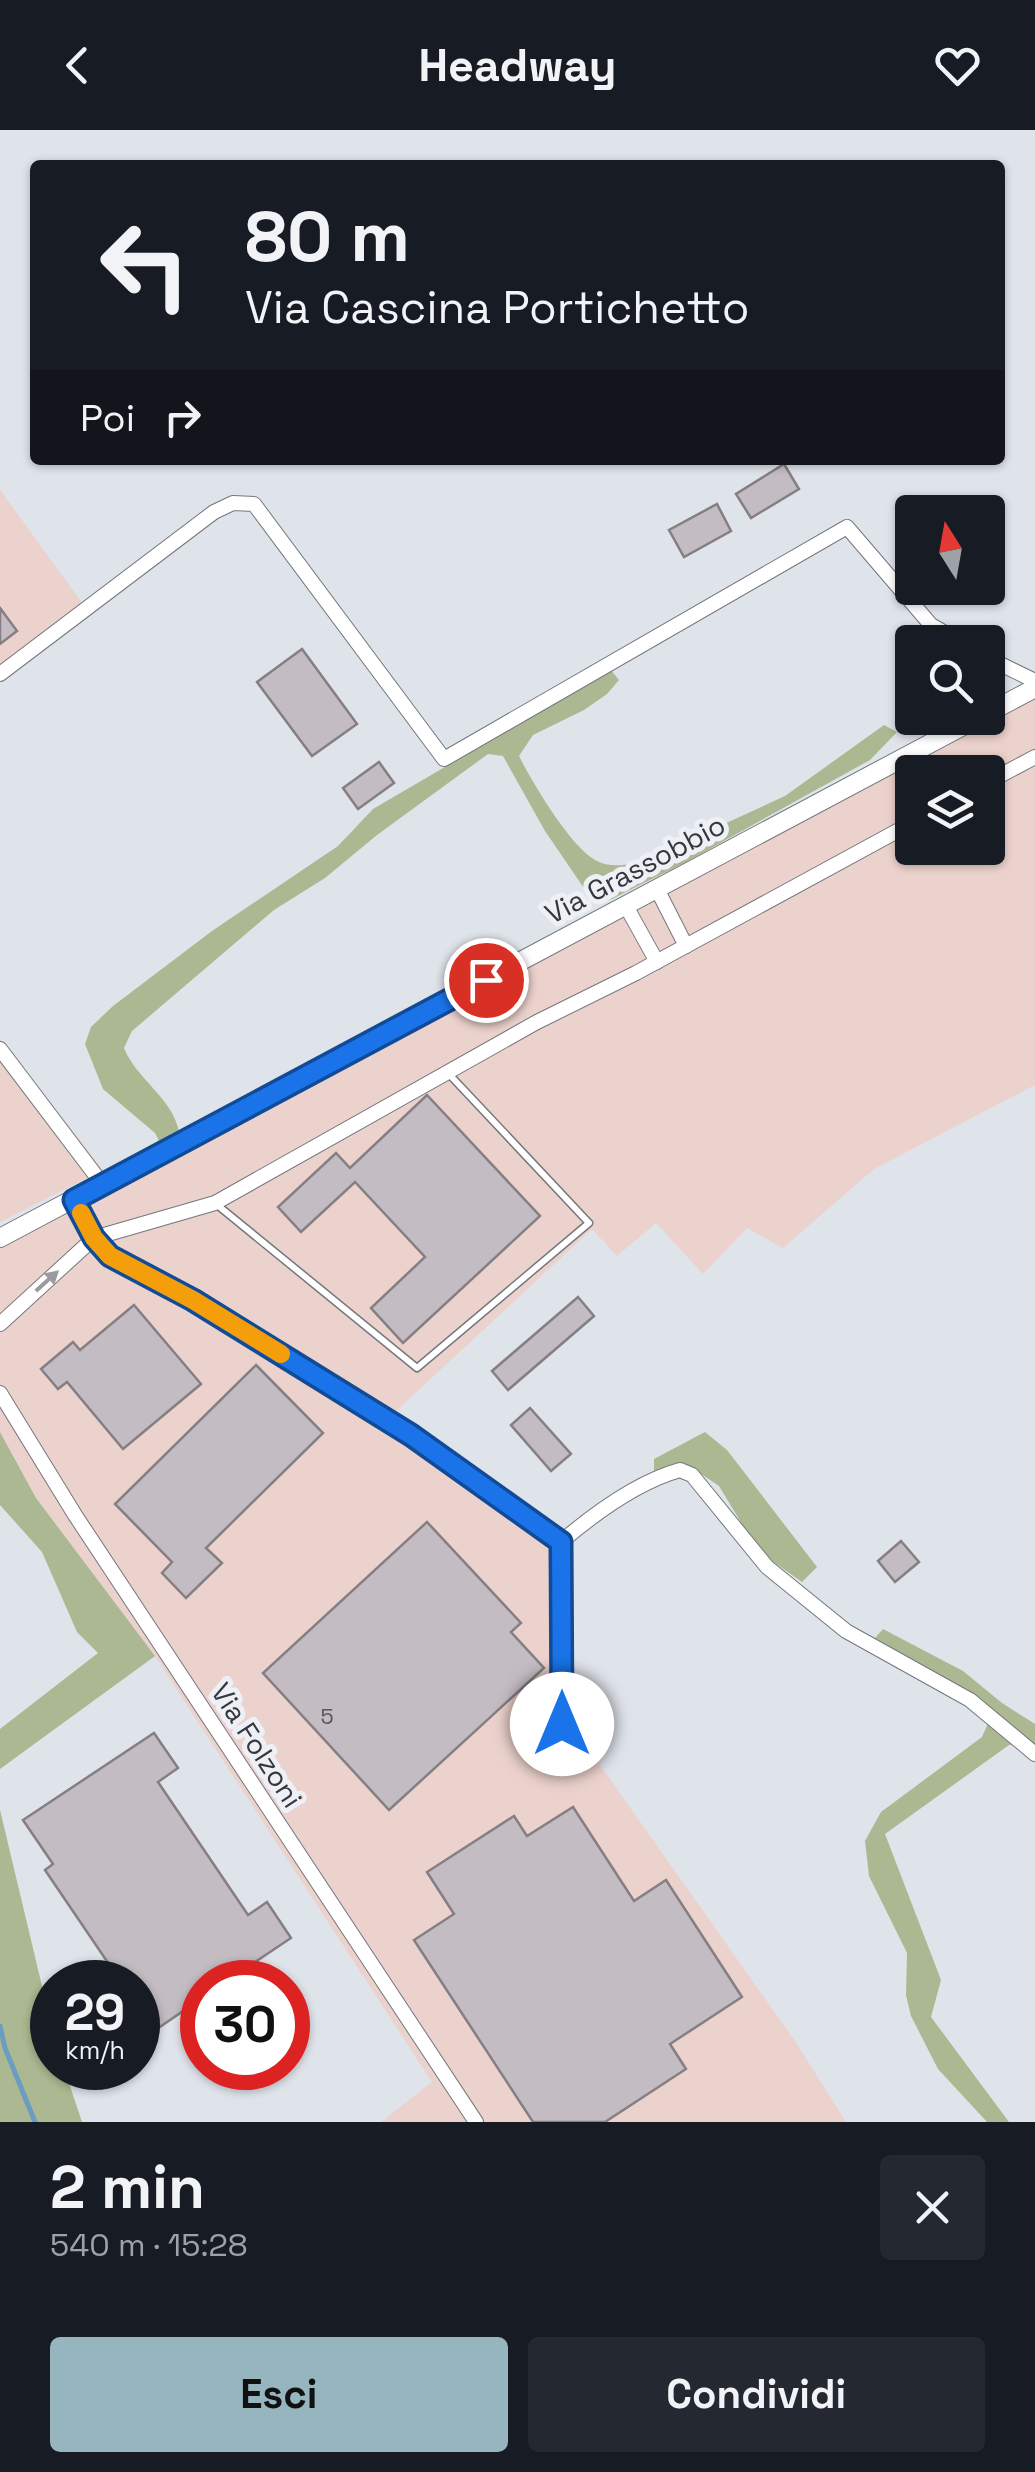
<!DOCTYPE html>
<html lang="it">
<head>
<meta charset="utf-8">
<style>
	:root { --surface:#171b24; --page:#242831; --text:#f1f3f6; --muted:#9ea1a6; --accent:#96b5bf }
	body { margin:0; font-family:"Space Grotesk",sans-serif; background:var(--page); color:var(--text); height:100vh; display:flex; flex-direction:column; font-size:38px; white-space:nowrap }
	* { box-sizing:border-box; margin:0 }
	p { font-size:32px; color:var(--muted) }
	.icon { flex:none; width:55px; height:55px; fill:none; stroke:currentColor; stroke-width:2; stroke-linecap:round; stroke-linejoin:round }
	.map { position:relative; height:1992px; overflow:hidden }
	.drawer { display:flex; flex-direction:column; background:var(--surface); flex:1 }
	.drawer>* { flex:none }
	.top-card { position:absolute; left:30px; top:30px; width:975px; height:305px; border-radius:10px; box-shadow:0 2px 8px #0004; background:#171b24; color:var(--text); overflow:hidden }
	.needle { width:65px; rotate:349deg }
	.fabs { position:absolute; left:895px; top:365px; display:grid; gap:20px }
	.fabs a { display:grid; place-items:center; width:110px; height:110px; border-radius:10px; background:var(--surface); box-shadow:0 2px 8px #0004; font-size:50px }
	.speed { position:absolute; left:30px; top:1830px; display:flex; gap:20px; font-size:50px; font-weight:700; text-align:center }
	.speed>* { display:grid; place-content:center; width:130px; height:130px; border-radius:50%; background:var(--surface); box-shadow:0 2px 8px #0004; line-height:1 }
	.speed small { font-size:25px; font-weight:400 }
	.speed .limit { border:15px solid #d22; background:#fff; color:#111 }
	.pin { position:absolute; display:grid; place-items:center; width:85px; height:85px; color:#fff; margin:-42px; border:5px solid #fff; border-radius:50%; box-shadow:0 2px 10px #0007 }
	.me { position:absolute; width:110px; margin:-55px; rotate:0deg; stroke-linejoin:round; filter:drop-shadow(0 0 8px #0008) }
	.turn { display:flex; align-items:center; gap:35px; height:210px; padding:0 50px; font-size:45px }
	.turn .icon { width:130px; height:130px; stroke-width:2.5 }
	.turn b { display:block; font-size:70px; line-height:85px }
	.then { display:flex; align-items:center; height:95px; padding:0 50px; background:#0003; gap:20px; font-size:38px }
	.round { display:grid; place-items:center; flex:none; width:105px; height:105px; border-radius:10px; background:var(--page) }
	.headline { display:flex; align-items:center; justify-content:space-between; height:170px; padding:0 50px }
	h1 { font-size:60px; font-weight:600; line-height:75px }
	.cta { display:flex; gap:20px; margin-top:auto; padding:20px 50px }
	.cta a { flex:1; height:115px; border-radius:10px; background:var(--accent); color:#111; font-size:40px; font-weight:600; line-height:115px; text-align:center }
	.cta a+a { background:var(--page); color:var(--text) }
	header { display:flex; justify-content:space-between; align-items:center; height:130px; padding:0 50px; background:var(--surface); font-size:45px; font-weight:600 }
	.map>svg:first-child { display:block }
	.industrial { fill:#ecd2cc; fill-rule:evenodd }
	.green { fill:#acb891 }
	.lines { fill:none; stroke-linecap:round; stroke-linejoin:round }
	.stream { stroke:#6a9dbf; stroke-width:5 }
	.building { fill:#c3bcc2; stroke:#857f84; stroke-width:2.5 }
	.service-casing { stroke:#74777d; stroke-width:9 }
	.minor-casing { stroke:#74777d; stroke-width:16 }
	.tertiary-casing { stroke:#74777d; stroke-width:20 }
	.service { stroke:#fff; stroke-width:6 }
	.minor { stroke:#fff; stroke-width:14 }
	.tertiary { stroke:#fff; stroke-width:18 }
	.oneway { fill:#9a9b9c }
	.route-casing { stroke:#114b97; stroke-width:25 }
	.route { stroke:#1a73e8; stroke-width:18 }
	.slow { stroke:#f59e0b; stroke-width:18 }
	.labels { text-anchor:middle; stroke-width:10; stroke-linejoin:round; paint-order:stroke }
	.number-label { font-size:22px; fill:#59585c }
	.street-label { font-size:28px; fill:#36373a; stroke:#edf0f7 }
</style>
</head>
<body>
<header><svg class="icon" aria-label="back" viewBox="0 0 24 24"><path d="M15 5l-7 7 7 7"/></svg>Headway<svg class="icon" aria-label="heart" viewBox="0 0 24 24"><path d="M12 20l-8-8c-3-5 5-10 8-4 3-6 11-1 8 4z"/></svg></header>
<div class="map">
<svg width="1035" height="1992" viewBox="0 0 1035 1992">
	<rect width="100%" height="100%" fill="#dfe3ea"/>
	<g class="industrial">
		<polygon points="0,360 91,485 0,552"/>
		<path d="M1035,568V955L874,1039L783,1118L747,1098L703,1144L656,1093L617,1126L592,1099L396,1281L571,1409V1594L795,1911L846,1992H381L432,1952L155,1526L36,1368L0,1302V1117L622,783ZM912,642H988V718H912Z"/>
		<polygon points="0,909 103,1040 0,1092"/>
	</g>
	<g class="green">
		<path d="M611,540L619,550L607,564L584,580L533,605L519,626C532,652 570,716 595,730C613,740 632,734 650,728L785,666L884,595L897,602L870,630L686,732L610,770L588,764L545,701L503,626L488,624L377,705L325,748L274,780L132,901L124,918C136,949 173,968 179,1002L160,1013L155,1003L103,959L85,914L91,897L113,876L212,801L338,716L373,679Z"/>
		<polygon points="0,1302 36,1368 155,1526 0,1639 0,1599 98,1523 77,1502 42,1422 0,1375"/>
		<polygon points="705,1302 727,1320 817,1437 802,1452 768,1428 745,1399 719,1356 688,1335 654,1343 654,1329"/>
		<polygon points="883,1499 963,1541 1002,1573 1035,1594 1035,1614 1009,1615 885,1704 941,1850 931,1887 1009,1992 987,1992 938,1939 911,1886 906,1865 907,1823 869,1746 865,1711 881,1682 982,1607 994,1580 875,1508"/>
		<polygon points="0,1680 52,1898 52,1938 64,1938 82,1992 0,1992"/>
	</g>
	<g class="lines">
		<polyline class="stream" points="0,1896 5,1918 35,1992"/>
	</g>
	<g class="building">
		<polygon points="784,334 799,359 751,388 736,364"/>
		<polygon points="717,374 731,401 684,427 669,400"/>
		<polygon points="0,478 17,501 0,514"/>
		<polygon points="302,519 357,594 312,626 257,552"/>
		<polygon points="379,632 394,653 358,679 343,658"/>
		<polygon points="427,965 540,1086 403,1213 371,1178 425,1127 355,1052 301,1102 278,1077 336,1023 350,1038"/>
		<polygon points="578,1167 594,1186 508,1260 492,1241"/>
		<polygon points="134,1175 201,1254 123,1319 67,1252 58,1259 41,1239 73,1212 80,1220"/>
		<polygon points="256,1235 323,1303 206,1418 222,1433 186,1468 162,1443 172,1432 115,1374"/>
		<polygon points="530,1278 571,1324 551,1341 511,1295"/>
		<polygon points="427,1392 521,1493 511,1502 544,1538 389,1680 263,1543"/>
		<polygon points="901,1411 919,1432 895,1452 878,1431"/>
		<polygon points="154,1603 178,1638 158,1652 248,1785 267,1772 291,1808 225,1852 202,1852 202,1868 154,1901 138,1877 138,1852 121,1852 45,1740 53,1734 23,1690"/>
		<polygon points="573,1677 634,1771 666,1750 742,1867 670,1914 686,1939 605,1992 533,1992 414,1810 454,1784 427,1742 514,1686 527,1706"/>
	</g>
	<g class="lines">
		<defs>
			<polyline id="service" points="216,1074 417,1238 589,1093 447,942"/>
			<g id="minor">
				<polyline points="988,528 1035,551"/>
				<polyline points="0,544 214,382 233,373 254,374 444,629 847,397 931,495 961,512"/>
				<polyline points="988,652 1035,627"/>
				<polyline points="657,759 686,816"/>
				<polyline points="626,776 657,832"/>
				<polyline points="0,919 103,1055"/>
				<path d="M73,1070L94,1108L110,1127L193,1170L411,1305L561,1412C595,1383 637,1352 680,1340L692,1345L767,1437L846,1501L970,1570L1035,1624"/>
				<polyline points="0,1194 94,1108 215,1073 537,892 636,843 912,693"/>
				<polyline points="0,1263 75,1385 476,1992"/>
				<polyline points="561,1412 562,1594"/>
			</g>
			<g id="tertiary">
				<polyline points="988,583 1035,558"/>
				<polyline points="0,1108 978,588"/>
			</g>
		</defs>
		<use href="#service" class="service-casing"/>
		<use href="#minor" class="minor-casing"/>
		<use href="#tertiary" class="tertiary-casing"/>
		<use href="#service" class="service"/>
		<use href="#minor" class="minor"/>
		<use href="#tertiary" class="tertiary"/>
	</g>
	<defs><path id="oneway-solid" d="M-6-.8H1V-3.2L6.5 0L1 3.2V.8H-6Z" transform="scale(2.5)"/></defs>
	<use class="oneway" href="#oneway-solid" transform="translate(47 1151) rotate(-42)"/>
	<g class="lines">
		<defs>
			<polyline id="route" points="486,850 74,1070 94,1108 110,1126 193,1170 411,1305 561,1412 562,1594"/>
		</defs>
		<use href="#route" class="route-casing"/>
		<use href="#route" class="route"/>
		<polyline class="slow" points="81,1083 94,1108 110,1126 193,1170 281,1224"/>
	</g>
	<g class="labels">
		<g class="number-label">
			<text x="327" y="1594">5</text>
		</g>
		<g class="street-label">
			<text transform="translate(635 739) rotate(-28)" y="10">Via Grassobbio</text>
			<text transform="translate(257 1615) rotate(57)" y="10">Via Folzoni</text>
		</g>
	</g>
</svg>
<div class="fabs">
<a><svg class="needle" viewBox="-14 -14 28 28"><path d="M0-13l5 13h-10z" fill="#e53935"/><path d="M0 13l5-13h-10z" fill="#9ea1a6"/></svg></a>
<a><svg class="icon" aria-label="search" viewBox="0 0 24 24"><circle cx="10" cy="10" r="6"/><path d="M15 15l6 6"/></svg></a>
<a><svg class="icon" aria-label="layers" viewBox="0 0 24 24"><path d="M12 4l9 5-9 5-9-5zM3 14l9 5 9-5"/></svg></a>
</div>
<div class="speed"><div>29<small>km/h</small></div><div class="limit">30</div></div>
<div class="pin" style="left:486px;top:850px;background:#d93025"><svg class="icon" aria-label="arrive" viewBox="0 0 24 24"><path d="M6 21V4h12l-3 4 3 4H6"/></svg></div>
<svg class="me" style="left:562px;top:1594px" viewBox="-20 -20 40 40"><circle r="19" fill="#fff"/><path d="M0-13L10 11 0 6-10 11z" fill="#1a73e8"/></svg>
<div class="top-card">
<div class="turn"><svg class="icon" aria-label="left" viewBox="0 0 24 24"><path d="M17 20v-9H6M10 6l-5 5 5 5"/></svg><div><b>80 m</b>Via Cascina Portichetto</div></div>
<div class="then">Poi<svg class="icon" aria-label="right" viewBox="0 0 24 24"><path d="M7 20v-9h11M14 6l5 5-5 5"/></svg></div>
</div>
</div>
<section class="drawer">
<div class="headline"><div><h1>2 min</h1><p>540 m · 15:28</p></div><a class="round"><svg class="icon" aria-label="close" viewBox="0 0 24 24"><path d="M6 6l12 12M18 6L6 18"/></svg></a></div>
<div class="cta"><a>Esci</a><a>Condividi</a></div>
</section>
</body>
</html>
